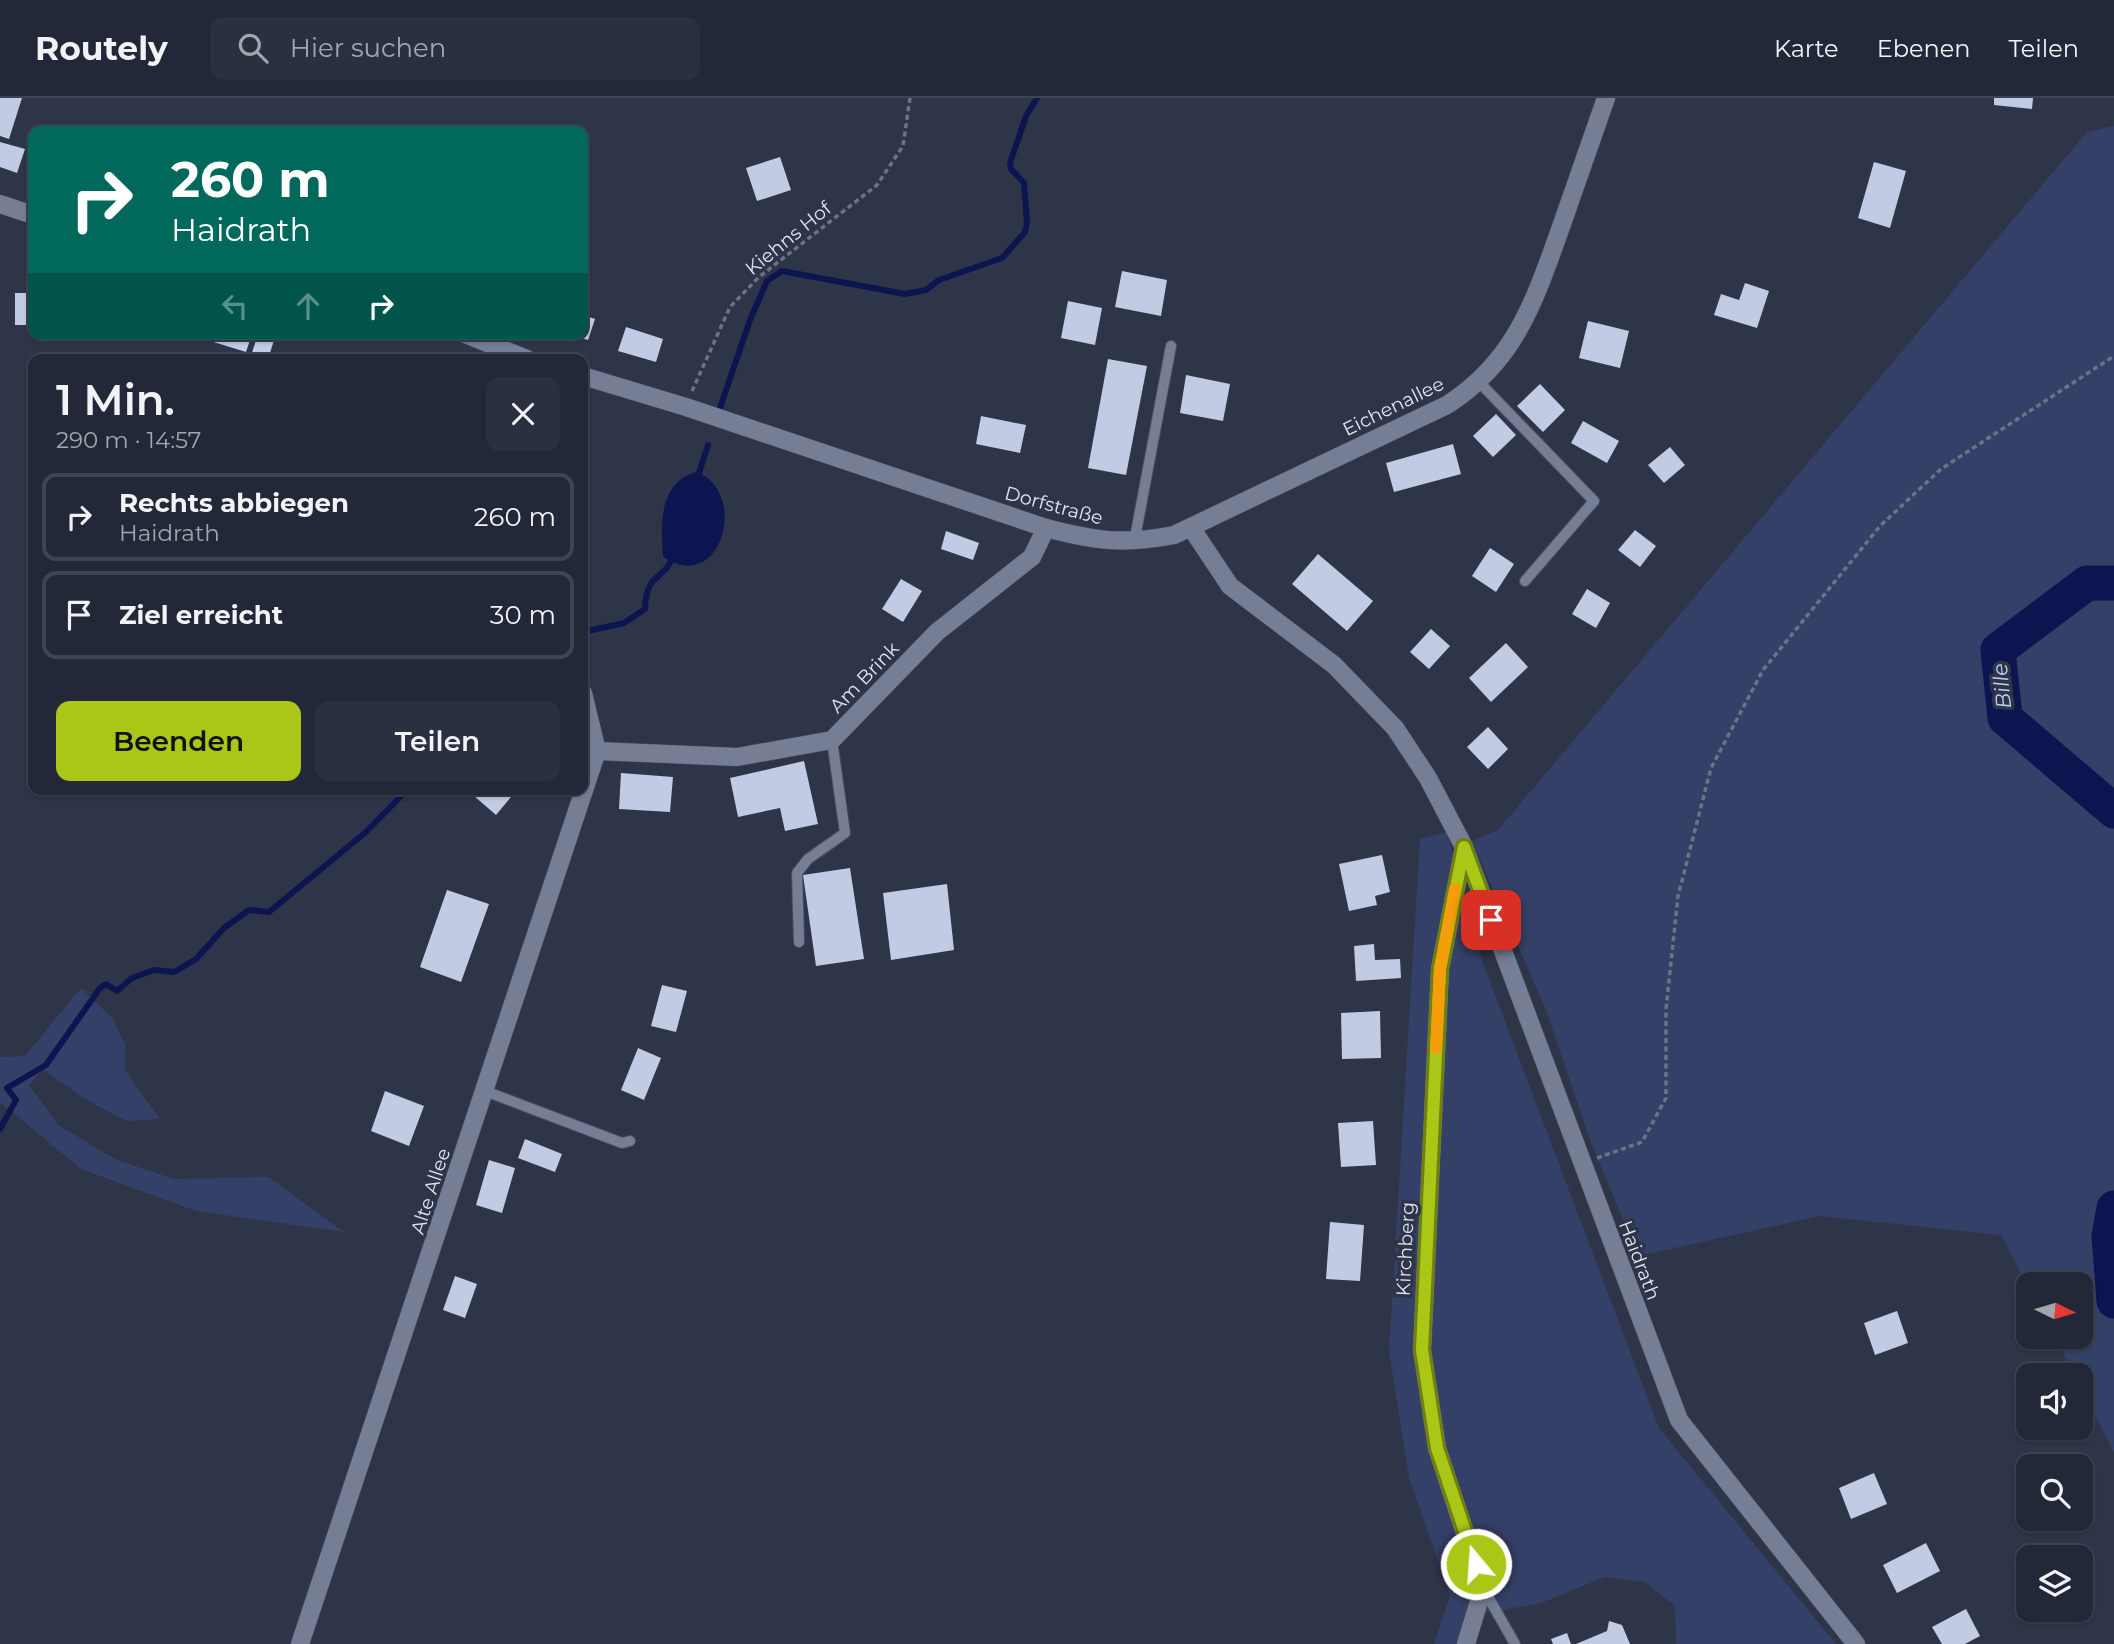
<!DOCTYPE html>
<html lang="de">
<head>
<meta charset="utf-8">
<style>
	:root { --surface:#222837; --page:#2a303f; --text:#f1f3f6; --muted:#a2a6ad; --line:#3f4452; --accent:#aac718 }
	body { margin:0; font-family:Montserrat,sans-serif; background:var(--page); color:var(--text); height:100vh; display:flex; flex-direction:column; font-size:26px; white-space:nowrap }
	* { box-sizing:border-box; margin:0 }
	p { font-size:23px; color:var(--muted) }
	.icon { flex:none; width:38px; height:38px; fill:none; stroke:currentColor; stroke-width:2; stroke-linecap:round; stroke-linejoin:round }
	.map { position:relative; flex:1; overflow:hidden }
	.panel { position:absolute; left:28px; top:256px; width:560px; height:441px; display:flex; flex-direction:column; background:var(--surface); border-radius:14px; box-shadow:0 2px 5px #0004,0 0 0 2px var(--line) }
	.panel>* { flex:none }
	.hud { position:absolute; left:28px; top:28px; width:560px; height:214px; border-radius:14px; box-shadow:0 2px 5px #0004,0 0 0 2px var(--line); background:#00695c; color:#fff; overflow:hidden }
	.needle { width:46px; rotate:95deg }
	.tools { position:absolute; left:2016px; top:1174px; display:grid; gap:14px }
	.tools a { display:grid; place-items:center; width:77px; height:77px; border-radius:14px; background:var(--surface); box-shadow:0 2px 5px #0004,0 0 0 2px var(--line); font-size:35px }
	.pin { position:absolute; display:grid; place-items:center; width:60px; height:60px; color:#fff; margin:-30px; border-radius:14px; box-shadow:0 4px 10px #0006 }
	.me { position:absolute; width:77px; margin:-38px; rotate:342deg; stroke-linejoin:round; filter:drop-shadow(0 0 5px #0008) }
	.turn { display:flex; align-items:center; gap:24px; height:147px; padding:0 28px; font-size:32px }
	.turn .icon { width:91px; height:91px; stroke-width:2.5 }
	.turn b { display:block; font-size:49px; line-height:60px }
	.lanes { display:flex; align-items:center; height:66px; padding:0 28px; background:#0003; justify-content:center; gap:35px; direction:ltr }
	.lanes .off { opacity:.35 }
	.round { display:grid; place-items:center; flex:none; width:74px; height:74px; border-radius:14px; background:var(--page) }
	.head { display:flex; align-items:center; justify-content:space-between; height:119px; padding:0 28px }
	h1 { font-size:42px; font-weight:600; line-height:52px }
	.action { display:flex; gap:14px; margin-top:auto; padding:14px 28px }
	.action a { flex:1; height:80px; border-radius:14px; background:var(--accent); color:#111; font-size:28px; font-weight:600; line-height:80px; text-align:center }
	.action a+a { background:var(--page); color:var(--text) }
	ul { padding:0; list-style:none }
	li { display:flex; align-items:center; gap:21px; height:88px; margin:0 14px 10px; padding:0 14px; border:4px solid var(--line); border-radius:14px }
	li div { flex:1 }
	li b { display:block; font-size:26px }
	li em { font-style:normal }
	header { display:flex; align-items:center; gap:42px; box-sizing:border-box; height:98px; padding:0 35px; background:var(--surface); border-bottom:2px solid var(--line) }
	header strong { font-size:33px }
	nav { display:flex; gap:38px; margin-inline-start:auto; font-size:24px }
	.search { width:490px; height:63px; background:var(--page); display:flex; align-items:center; gap:18px; box-sizing:border-box; padding:0 24px; border-radius:14px; color:var(--muted); font-size:26px }
	.map>svg:first-child { display:block }
	.green { fill:#344067 }
	.water { fill:#0d1550 }
	.lines { fill:none; stroke-linecap:round; stroke-linejoin:round }
	.stream { stroke:#0d1550; stroke-width:6 }
	.river { stroke:#0d1550; stroke-width:35 }
	.building { fill:#c2cbe4 }
	.service-casing { stroke:#4b5061; stroke-width:12 }
	.minor-casing { stroke:#4b5061; stroke-width:19 }
	.tertiary-casing { stroke:#4b5061; stroke-width:19 }
	.path { stroke:#6d7385; stroke-width:3.5; stroke-dasharray:5 3.5; stroke-linecap:butt }
	.service { stroke:#767e95; stroke-width:10 }
	.minor { stroke:#767e95; stroke-width:18 }
	.tertiary { stroke:#767e95; stroke-width:18 }
	.route-casing { stroke:#6e8110; stroke-width:18 }
	.route { stroke:#aac718; stroke-width:12 }
	.slow { stroke:#f59e0b; stroke-width:12 }
	.labels { text-anchor:middle; stroke-width:7; stroke-linejoin:round; paint-order:stroke }
	.street-label { font-size:19px; fill:#e0e4f1; stroke:#2e3549 }
	.water-label { font-size:21px; font-style:italic; fill:#c2cff5; stroke:#2e3549 }
</style>
</head>
<body>
<header>
<strong>Routely</strong>
<div class="search"><svg class="icon" aria-label="search" viewBox="0 0 24 24"><circle cx="10" cy="10" r="6"/><path d="M15 15l6 6"/></svg>Hier suchen</div>
<nav><a>Karte</a><a>Ebenen</a><a>Teilen</a></nav>
</header>
<div class="map">
<svg width="2114" height="1546" viewBox="0 0 2114 1546">
	<rect width="100%" height="100%" fill="#2e3549"/>
	<g class="green">
		<polygon points="2114,28 2114,1355 2081,1289 2081,1278 2075,1277 2055,1239 2081,1239 2081,1186 2028,1188 2001,1137 1820,1118 1638,1158 1589,1039 1546,912 1472,743 1498,732 2087,34"/>
		<polygon points="1447,734 1475,844 1659,1330 1836,1546 1676,1546 1675,1508 1645,1484 1605,1479 1541,1505 1485,1515 1475,1546 1434,1546 1450,1497 1409,1380 1389,1253 1420,741"/>
		<polygon points="81,890 113,921 125,946 125,972 160,1021 126,1023 83,1000 43,971 29,987 58,1027 117,1062 174,1081 268,1079 344,1134 196,1113 81,1071 0,1004 0,959 25,958"/>
	</g>
	<path class="water" d="M696,374C749,392 723,498 663,459C661,427 658,385 696,374Z"/>
	<g class="lines">
		<g class="stream">
			<polyline points="720,310 750,222 767,183 782,173 905,196 926,192 939,182 1002,160 1025,134 1027,125 1024,85 1011,71 1010,65 1026,18 1037,0"/>
			<polyline points="697,381 708,347"/>
			<path d="M583,534L624,525L645,511C646,473 665,483 673,458"/>
			<polyline points="0,1031 16,1002 7,990 46,967 100,890 106,886 117,893 132,880 154,872 174,874 196,861 224,830 249,812 269,814 366,734 408,691"/>
		</g>
		<g class="river">
			<polyline points="2114,485 2087,485 1998,552 2005,620 2114,713"/>
			<polyline points="2114,1110 2109,1138 2114,1203"/>
		</g>
	</g>
	<g class="building">
		<polygon points="0,0 22,0 9,41 0,38"/>
		<polygon points="1994,0 2033,0 2032,11 1994,7"/>
		<polygon points="0,44 25,51 17,75 0,69"/>
		<polygon points="780,59 791,92 757,103 746,70"/>
		<polygon points="1874,64 1906,73 1890,130 1858,120"/>
		<polygon points="1122,173 1167,182 1161,218 1115,209"/>
		<polygon points="1745,185 1769,193 1757,230 1714,217 1721,196 1739,202"/>
		<rect x="15" y="195" width="18" height="32"/>
		<polygon points="1068,203 1102,210 1095,247 1061,240"/>
		<polygon points="583,217 595,221 588,242 571,237 583,236"/>
		<polygon points="1588,223 1629,233 1620,270 1579,260"/>
		<polygon points="626,229 663,241 656,264 618,253"/>
		<polygon points="208,236 252,236 246,254 207,242"/>
		<polygon points="258,236 276,236 268,261 250,261"/>
		<polygon points="1108,261 1147,268 1126,377 1088,370"/>
		<polygon points="1186,277 1230,286 1223,323 1180,315"/>
		<polygon points="1540,286 1565,312 1543,334 1517,308"/>
		<polygon points="1496,316 1516,337 1493,359 1473,338"/>
		<polygon points="981,318 1026,327 1020,355 976,346"/>
		<polygon points="1583,323 1619,343 1607,365 1571,345"/>
		<polygon points="1453,346 1461,376 1394,394 1386,365"/>
		<polygon points="1670,349 1685,367 1664,385 1648,367"/>
		<polygon points="1635,432 1656,448 1640,469 1618,452"/>
		<polygon points="946,433 979,445 973,462 941,451"/>
		<polygon points="1490,450 1514,466 1496,494 1472,478"/>
		<polygon points="1318,456 1373,503 1347,533 1292,486"/>
		<polygon points="901,481 922,493 903,524 882,511"/>
		<polygon points="1587,491 1610,505 1596,530 1572,516"/>
		<polygon points="1431,531 1450,548 1429,571 1410,554"/>
		<polygon points="1506,545 1528,569 1491,604 1469,580"/>
		<polygon points="1488,629 1508,651 1488,671 1467,649"/>
		<polygon points="804,663 818,726 785,733 780,710 738,719 730,680"/>
		<polygon points="621,675 673,679 670,714 619,711"/>
		<polygon points="466,691 514,691 516,693 496,717"/>
		<polygon points="1382,757 1390,794 1375,798 1377,807 1349,813 1339,766"/>
		<polygon points="850,770 864,861 816,868 803,777"/>
		<polygon points="947,786 954,852 891,862 883,795"/>
		<polygon points="447,792 489,806 461,884 420,869"/>
		<polygon points="1374,846 1375,862 1400,861 1401,880 1356,883 1354,848"/>
		<polygon points="662,887 687,893 676,934 651,928"/>
		<polygon points="1380,913 1381,960 1342,961 1341,915"/>
		<polygon points="638,950 661,960 644,1002 621,992"/>
		<polygon points="385,993 424,1008 409,1048 371,1033"/>
		<polygon points="1373,1023 1376,1067 1341,1069 1338,1025"/>
		<polygon points="525,1041 562,1056 555,1074 518,1060"/>
		<polygon points="489,1062 515,1070 502,1115 476,1107"/>
		<polygon points="1330,1124 1364,1127 1360,1183 1326,1181"/>
		<polygon points="455,1178 477,1186 465,1220 443,1212"/>
		<polygon points="1897,1213 1908,1245 1875,1257 1864,1225"/>
		<polygon points="1874,1375 1887,1406 1851,1421 1839,1390"/>
		<polygon points="1926,1445 1940,1473 1897,1495 1883,1467"/>
		<polygon points="1966,1511 1980,1538 1965,1546 1942,1546 1932,1529"/>
		<polygon points="1609,1523 1622,1527 1630,1546 1576,1546 1607,1533"/>
		<polygon points="1567,1535 1571,1546 1553,1546 1551,1541"/>
	</g>
	<g class="lines">
		<defs>
			<g id="service">
				<polyline points="1479,284 1594,403 1525,483"/>
				<polyline points="1134,445 1171,248"/>
				<polyline points="799,844 797,775 808,761 845,735 832,642"/>
				<polyline points="485,993 622,1045 630,1043"/>
				<polyline points="1483,1490 1515,1546"/>
			</g>
			<g id="minor">
				<polyline points="583,595 597,653"/>
				<polyline points="597,653 737,659 832,642 937,534 1032,459 1046,430"/>
				<polyline points="1464,749 1440,871 1422,1252 1437,1350 1483,1490 1466,1546"/>
				<polyline points="300,1546 597,653"/>
			</g>
			<g id="tertiary">
				<polyline points="0,106 33,117"/>
				<polyline points="465,236 527,261"/>
				<path d="M583,278L686,309L1046,430C1096,443 1123,447 1174,437L1447,307C1517,262 1535,201 1562,126C1577,84 1591,42 1606,0"/>
				<polyline points="1192,431 1230,488 1334,567 1395,630 1428,680 1464,749 1679,1322 1856,1546"/>
			</g>
		</defs>
		<use href="#service" class="service-casing"/>
		<use href="#minor" class="minor-casing"/>
		<use href="#tertiary" class="tertiary-casing"/>
		<g class="path">
			<polyline points="692,293 730,209 759,179 877,87 903,48 910,0"/>
			<polyline points="1597,1060 1642,1044 1666,1000 1666,911 1678,798 1711,670 1763,572 1880,428 1941,371 2114,258"/>
		</g>
		<use href="#service" class="service"/>
		<use href="#minor" class="minor"/>
		<use href="#tertiary" class="tertiary"/>
	</g>
	<g class="lines">
		<defs>
			<polyline id="route" points="1476,1466 1437,1350 1422,1252 1440,871 1464,749 1491,822"/>
		</defs>
		<use href="#route" class="route-casing"/>
		<use href="#route" class="route"/>
		<polyline class="slow" points="1436,950 1440,871 1455,791"/>
	</g>
	<g class="labels">
		<g class="street-label">
			<text transform="translate(788 140) rotate(-39)" y="7">Kiehns Hof</text>
			<text transform="translate(1393 308) rotate(-26)" y="7">Eichenallee</text>
			<text transform="translate(1054 407) rotate(15)" y="7">Dorfstraße</text>
			<text transform="translate(864 579) rotate(-46)" y="7">Am Brink</text>
			<text transform="translate(430 1093) rotate(-72)" y="7">Alte Allee</text>
			<text transform="translate(1405 1151) rotate(-87)" y="7">Kirchberg</text>
			<text transform="translate(1640 1162) rotate(69)" y="7">Haidrath</text>
		</g>
		<g class="water-label">
			<text transform="translate(2002 588) rotate(-96)" y="7">Bille</text>
		</g>
	</g>
</svg>
<div class="tools">
<a><svg class="needle" viewBox="-14 -14 28 28"><path d="M0-13l5 13h-10z" fill="#e53935"/><path d="M0 13l5-13h-10z" fill="#a2a6ad"/></svg></a>
<a><svg class="icon" aria-label="sound" viewBox="0 0 24 24"><path d="M4 9h4l5-4v14l-5-4H4zM17 9q2 3 0 6"/></svg></a>
<a><svg class="icon" aria-label="search" viewBox="0 0 24 24"><circle cx="10" cy="10" r="6"/><path d="M15 15l6 6"/></svg></a>
<a><svg class="icon" aria-label="layers" viewBox="0 0 24 24"><path d="M12 4l9 5-9 5-9-5zM3 14l9 5 9-5"/></svg></a>
</div>
<div class="pin" style="left:1491px;top:822px;background:#d93025"><svg class="icon" aria-label="arrive" viewBox="0 0 24 24"><path d="M6 21V4h12l-3 4 3 4H6"/></svg></div>
<svg class="me" style="left:1476px;top:1466px" viewBox="-20 -20 40 40"><circle r="17" fill="#aac718" stroke="#fff" stroke-width="3"/><path d="M0-11L8 9 0 5-8 9z" fill="#fff"/></svg>
<div class="hud">
<div class="turn"><svg class="icon" aria-label="right" viewBox="0 0 24 24"><path d="M7 20v-9h11M14 6l5 5-5 5"/></svg><div><b>260 m</b>Haidrath</div></div>
<div class="lanes"><svg class="icon off" aria-label="left" viewBox="0 0 24 24"><path d="M17 20v-9H6M10 6l-5 5 5 5"/></svg><svg class="icon off" aria-label="ahead" viewBox="0 0 24 24"><path d="M12 20V5M6 11l6-6 6 6"/></svg><svg class="icon" aria-label="right" viewBox="0 0 24 24"><path d="M7 20v-9h11M14 6l5 5-5 5"/></svg></div>
</div>
<section class="panel">
<div class="head"><div><h1>1 Min.</h1><p>290 m · 14:57</p></div><a class="round"><svg class="icon" aria-label="close" viewBox="0 0 24 24"><path d="M6 6l12 12M18 6L6 18"/></svg></a></div>
<ul>
<li><svg class="icon" aria-label="right" viewBox="0 0 24 24"><path d="M7 20v-9h11M14 6l5 5-5 5"/></svg><div><b>Rechts abbiegen</b><p>Haidrath</p></div><em>260 m</em></li>
<li><svg class="icon" aria-label="arrive" viewBox="0 0 24 24"><path d="M6 21V4h12l-3 4 3 4H6"/></svg><div><b>Ziel erreicht</b></div><em>30 m</em></li>
</ul>
<div class="action"><a>Beenden</a><a>Teilen</a></div>
</section>
</div>
</body>
</html>
